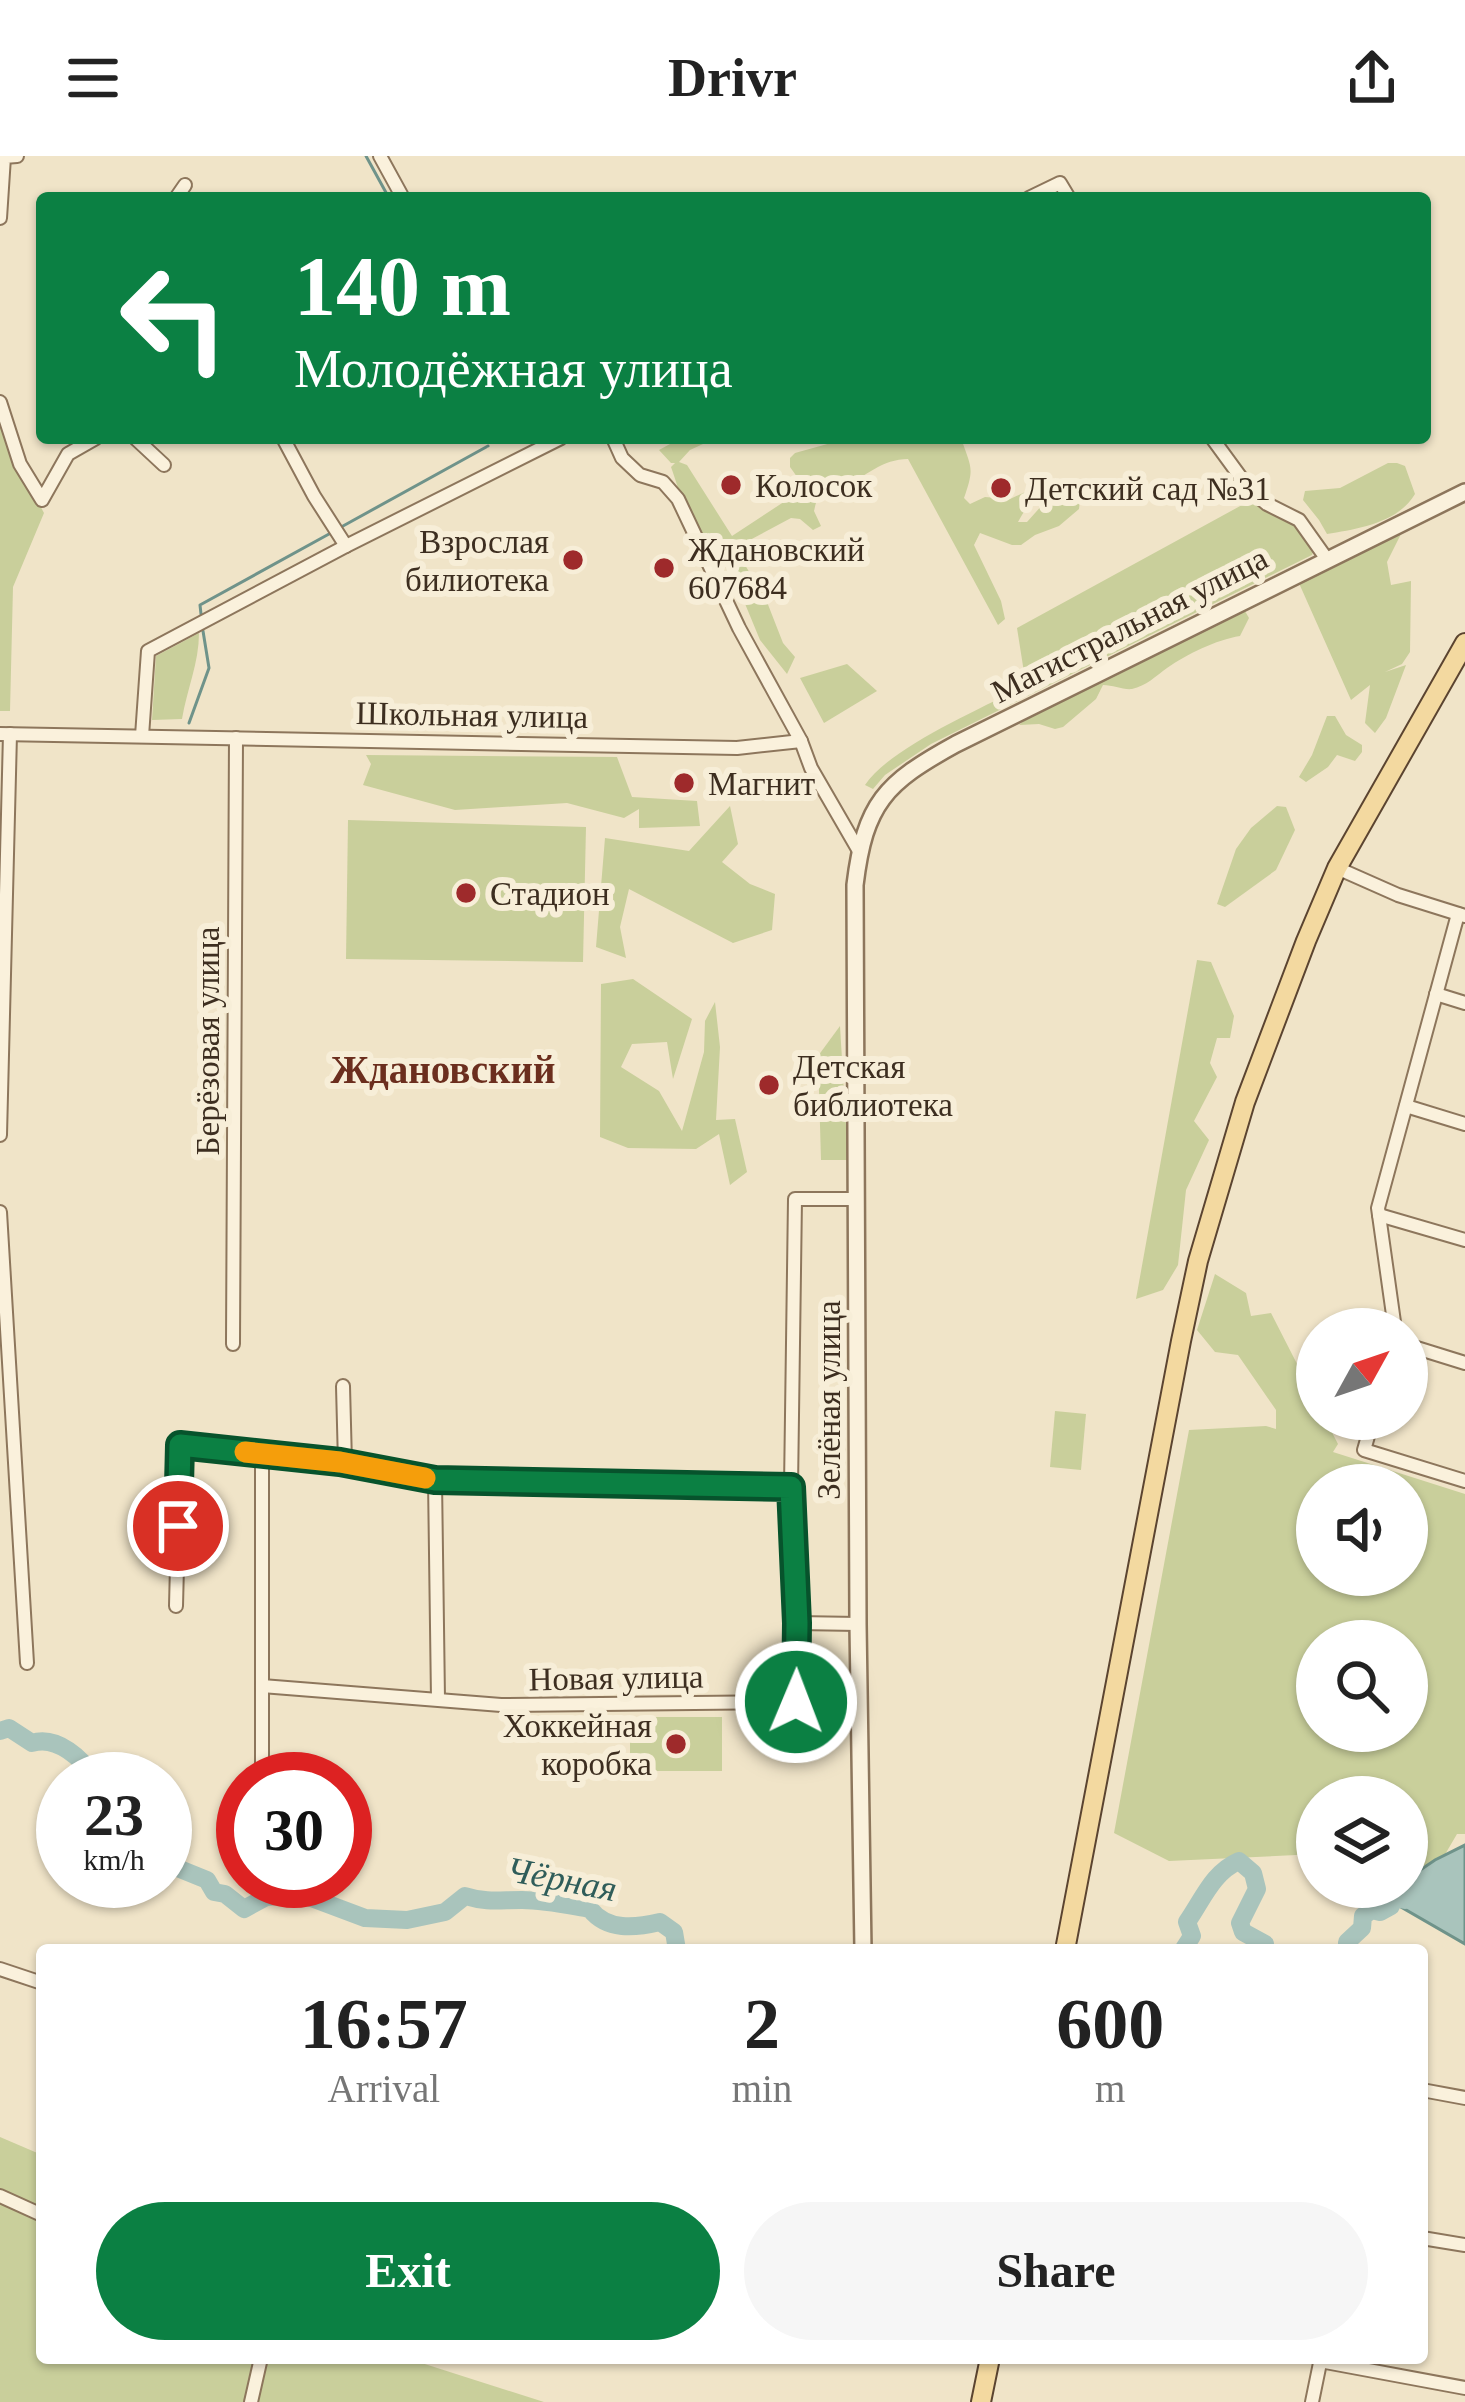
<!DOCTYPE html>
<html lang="en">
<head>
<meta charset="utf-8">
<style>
	:root { --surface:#fff; --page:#f6f6f6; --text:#222; --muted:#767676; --accent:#0b8043 }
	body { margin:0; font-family:Georgia,serif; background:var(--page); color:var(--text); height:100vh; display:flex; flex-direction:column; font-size:45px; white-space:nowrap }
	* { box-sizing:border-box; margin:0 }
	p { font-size:39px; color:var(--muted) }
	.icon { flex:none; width:66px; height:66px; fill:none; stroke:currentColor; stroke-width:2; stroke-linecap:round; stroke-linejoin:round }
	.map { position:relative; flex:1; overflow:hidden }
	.side { position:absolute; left:36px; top:1788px; width:1392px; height:420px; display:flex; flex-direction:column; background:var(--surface); border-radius:12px; box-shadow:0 3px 9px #0004 }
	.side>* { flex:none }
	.banner { position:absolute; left:36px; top:36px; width:1395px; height:252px; border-radius:12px; box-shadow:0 3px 9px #0004; background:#0b8043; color:#fff; overflow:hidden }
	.needle { width:78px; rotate:50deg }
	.buttons { position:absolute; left:1296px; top:1152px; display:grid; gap:24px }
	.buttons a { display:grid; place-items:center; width:132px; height:132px; border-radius:50%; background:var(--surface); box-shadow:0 3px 9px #0004; font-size:60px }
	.speed { position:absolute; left:36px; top:1596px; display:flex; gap:24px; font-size:60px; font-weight:700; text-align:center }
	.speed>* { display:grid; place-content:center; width:156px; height:156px; border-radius:50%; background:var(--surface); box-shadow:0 3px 9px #0004; line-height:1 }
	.speed small { font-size:30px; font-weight:400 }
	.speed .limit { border:18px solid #d22; background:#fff; color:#111 }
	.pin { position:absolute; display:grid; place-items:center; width:102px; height:102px; color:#fff; margin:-51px; border:6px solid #fff; border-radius:50%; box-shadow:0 3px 12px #0007 }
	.me { position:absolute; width:132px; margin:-66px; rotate:1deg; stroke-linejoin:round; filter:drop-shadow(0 0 9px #0008) }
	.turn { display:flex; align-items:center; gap:42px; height:252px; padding:0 60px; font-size:54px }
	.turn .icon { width:156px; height:156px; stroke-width:2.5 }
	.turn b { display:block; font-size:84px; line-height:102px }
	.eta { display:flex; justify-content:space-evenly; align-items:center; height:204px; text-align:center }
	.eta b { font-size:72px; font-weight:700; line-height:84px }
	.primary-button { display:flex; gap:24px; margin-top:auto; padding:24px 60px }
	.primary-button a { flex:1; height:138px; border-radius:72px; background:var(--accent); color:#fff; font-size:48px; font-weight:700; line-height:138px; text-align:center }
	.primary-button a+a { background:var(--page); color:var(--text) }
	header { display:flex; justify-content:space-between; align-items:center; height:156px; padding:0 60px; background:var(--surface); font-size:54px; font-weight:700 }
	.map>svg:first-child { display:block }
	.green { fill:#c9cf9b; fill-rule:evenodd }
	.water { fill:#a9c4bc; stroke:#6f938a; stroke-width:3 }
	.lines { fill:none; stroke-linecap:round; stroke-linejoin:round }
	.stream { stroke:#6f938a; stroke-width:3 }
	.river { stroke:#a9c4bc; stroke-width:18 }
	.minor-casing { stroke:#8d765c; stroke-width:16 }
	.tertiary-casing { stroke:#8d765c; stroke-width:20 }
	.primary-casing { stroke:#5b4430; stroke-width:22 }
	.minor { stroke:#faf1dc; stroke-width:12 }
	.tertiary { stroke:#faf1dc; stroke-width:15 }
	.primary { stroke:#f3d9a0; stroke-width:18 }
	.route-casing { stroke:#07532c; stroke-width:30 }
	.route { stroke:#0b8043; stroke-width:21 }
	.slow { stroke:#f59e0b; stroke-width:21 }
	.poi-dot { fill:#9e2a2b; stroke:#f7eed8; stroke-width:4.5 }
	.labels { text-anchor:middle; stroke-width:12; stroke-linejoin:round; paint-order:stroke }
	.poi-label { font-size:33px; fill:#3d2e20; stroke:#f7eed8; text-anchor:start }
	.street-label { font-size:33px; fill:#3d2e20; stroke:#f7eed8 }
	.water-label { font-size:36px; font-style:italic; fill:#2f5d5a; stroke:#f7eed8 }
	.quarter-label { font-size:39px; font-weight:bold; fill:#6b2e1e; stroke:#f7eed8 }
</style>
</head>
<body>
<header><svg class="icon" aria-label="menu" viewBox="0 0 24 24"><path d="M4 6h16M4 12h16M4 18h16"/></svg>Drivr<svg class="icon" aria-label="share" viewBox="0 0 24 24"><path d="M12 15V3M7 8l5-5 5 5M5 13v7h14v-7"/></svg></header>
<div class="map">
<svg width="1465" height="2246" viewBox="0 0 1465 2246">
	<rect width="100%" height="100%" fill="#f0e4c8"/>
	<g class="green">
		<polygon points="0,246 24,320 44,357 13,431 10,555 0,555"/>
		<path d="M681,282H716L690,294L679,306L687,309L732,380L805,332L790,311V302L795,297L849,282H961C971,312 975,311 964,342L970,348L985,341L1010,343L1056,322L1063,327C1041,335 1029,345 1018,366H1027L1044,347L1059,339L1080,344L1079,353L1059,370L1035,379L1021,389H1012L980,377L974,389L1001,445L1005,463L998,469L908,303C883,303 864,320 844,333C836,338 823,337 817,345C815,348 815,352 814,355L821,370L813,374L800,363L791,362L735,392L767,446L783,487L795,501L787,518L760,484L722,392C690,385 681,338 671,311L675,307H671L659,294Z"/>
		<path d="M1388,307H1397L1405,310L1415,338C1398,367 1357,373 1327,378L1319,364L1303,344L1305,335L1340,332Z"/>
		<path d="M1253,343L1296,365L1315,391L1312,399L931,588L885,619L873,633L865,629C890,591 983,552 1026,529L1017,472Z"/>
		<polygon points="1402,376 1387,406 1391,429 1411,425 1410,496 1402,508 1385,516 1406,509 1386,562 1375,577 1365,567 1370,529 1351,544 1298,425"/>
		<path d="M1242,450L1249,462L1240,480C1216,484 1187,498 1167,512C1156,520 1146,530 1132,533C1123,534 1113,529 1103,529L1096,543L1063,571L1055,573L1039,568L1019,569L1043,549Z"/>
		<path d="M199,477C199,507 187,533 182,563L152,564L156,500Z"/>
		<polygon points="847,508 877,535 824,567 800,522"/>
		<polygon points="1327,560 1335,560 1346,579 1362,589 1362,596 1355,605 1337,599 1328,611 1306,626 1299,621 1312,599"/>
		<polygon points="366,599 617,601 632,641 697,645 700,670 639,672 639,653 624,662 567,647 455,654 363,629 371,608"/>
		<polygon points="730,650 738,688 722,706 750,728 775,738 772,774 733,787 629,733 620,771 626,802 596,791 605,682 689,695"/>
		<polygon points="1277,650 1286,651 1295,674 1276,714 1225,751 1217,748 1236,693 1251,672"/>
		<polygon points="348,664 586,671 583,806 346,803"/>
		<polygon points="1197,804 1211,806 1234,860 1230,882 1217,882 1210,907 1217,921 1194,965 1209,984 1186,1034 1178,1109 1163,1134 1136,1143"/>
		<polygon points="633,823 692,863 673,923 667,886 632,888 621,911 659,935 682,975 704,896 705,865 715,846 720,891 716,964 735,963 747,1016 730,1029 719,978 696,993 628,992 600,981 601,828"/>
		<polygon points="840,870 848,1004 821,1004 818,900"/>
		<path d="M1215,1118L1246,1137L1251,1160L1271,1157L1317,1247V1263H1325L1338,1288L1333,1296L1465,1338V1678H1457L1440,1707L1407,1712V1641H1317V1698L1169,1705L1114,1677L1189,1274L1266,1270L1276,1273V1254L1238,1199L1215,1196L1197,1174ZM1317,1329H1407V1419H1317ZM1317,1485H1407V1575H1317Z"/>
		<polygon points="1055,1255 1086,1258 1081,1314 1050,1311"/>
		<rect x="630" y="1561" width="92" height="54"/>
		<polygon points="0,1981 42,1999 42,2202 406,2202 544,2246 0,2246"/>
	</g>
	<polygon class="water" points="1465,1689 1465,1788 1382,1740 1394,1731 1407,1731 1407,1723 1435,1704"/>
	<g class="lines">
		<g class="stream">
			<polyline points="366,0 389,42"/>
			<polyline points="498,284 502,282"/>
			<polyline points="343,370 488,290"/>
			<polyline points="201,458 200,449 329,378"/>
			<polyline points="189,567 209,512 203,475"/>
		</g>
		<g class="river">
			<path d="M0,1575L9,1572L32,1587C57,1579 83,1603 95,1623"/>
			<path d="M165,1693L170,1709L207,1724L214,1736L225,1738L244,1753L266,1741L301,1738L365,1762L407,1764L445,1756L465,1740C488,1747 499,1744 522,1744C545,1744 567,1749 590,1753C607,1775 635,1772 660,1766L674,1776L677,1794"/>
			<path d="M1183,1794L1192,1780L1187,1766C1203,1743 1213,1716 1239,1705L1253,1717L1257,1733L1240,1767L1243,1776L1265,1788L1258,1794"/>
			<polyline points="1347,1794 1347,1786 1362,1772 1363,1760 1372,1754 1380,1756 1391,1750 1382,1740 1405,1744"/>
		</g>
		<defs>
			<g id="minor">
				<polyline points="380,0 403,42"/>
				<polyline points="176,42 185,29"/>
				<polyline points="1029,42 1060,27 1069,42"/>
				<polyline points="0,62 4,1 17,0"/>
				<polyline points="0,246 20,308 42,344 68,298 96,282"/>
				<polyline points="135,282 164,309"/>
				<polyline points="283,282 314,340 346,390"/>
				<polyline points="613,282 622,302 640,319 663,326 678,343 739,472 801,585 811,612 859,695"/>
				<polyline points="1212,282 1250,334 1267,348 1299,364 1326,402"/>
				<polyline points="0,578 737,592 801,585"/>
				<polyline points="142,580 148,495 346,390 561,282"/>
				<polyline points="1337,712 1398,739 1465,760"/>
				<polyline points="1436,838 1465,847"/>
				<polyline points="1406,950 1465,968"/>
				<polyline points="0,979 10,578"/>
				<polyline points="857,1043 795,1043 791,1331 797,1467 858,1468"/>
				<polyline points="0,1056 27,1507"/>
				<polyline points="1379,1059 1465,1084"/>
				<polyline points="1395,1173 1378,1052 1458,758"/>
				<polyline points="233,1188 236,582"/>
				<polyline points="1407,1189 1465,1207"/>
				<polyline points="343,1230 345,1307"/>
				<polyline points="1373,1263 1364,1294 1465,1325"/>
				<polyline points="262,1297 262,1623"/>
				<polyline points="435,1324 438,1543"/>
				<polyline points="176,1450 180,1289 340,1306 435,1324 791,1331"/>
				<polyline points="262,1530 501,1549 796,1546 797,1467"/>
				<polyline points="0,1813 42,1827"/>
				<polyline points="1422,1934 1465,1942"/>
				<polyline points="0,2040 42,2059"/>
				<polyline points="1422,2082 1465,2089"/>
				<polyline points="1320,2205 1465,2232"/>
				<polyline points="251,2246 261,2202"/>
				<polyline points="1312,2246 1321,2202"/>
			</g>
			<path id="tertiary" d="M863,1794L858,1468L855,729C865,647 885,627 956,588L1465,336"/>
			<g id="primary">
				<polyline points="1065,1794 1181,1185 1198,1105 1245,946 1306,785 1337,712 1465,487"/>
				<polyline points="981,2246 990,2202"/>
			</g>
		</defs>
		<use href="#minor" class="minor-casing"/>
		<use href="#tertiary" class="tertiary-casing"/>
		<use href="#primary" class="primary-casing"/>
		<use href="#minor" class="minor"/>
		<use href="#tertiary" class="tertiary"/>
		<use href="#primary" class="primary"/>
	</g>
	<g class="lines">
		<defs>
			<polyline id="route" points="178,1370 180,1289 340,1306 435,1324 791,1331 797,1467 796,1546"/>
		</defs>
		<use href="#route" class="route-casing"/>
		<use href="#route" class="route"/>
		<polyline class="slow" points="245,1296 340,1306 425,1322"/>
	</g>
	<g class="poi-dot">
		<circle cx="731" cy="329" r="12"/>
		<circle cx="1001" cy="332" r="12"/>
		<circle cx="573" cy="404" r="12"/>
		<circle cx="664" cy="412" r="12"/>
		<circle cx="684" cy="627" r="12"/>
		<circle cx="466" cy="737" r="12"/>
		<circle cx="769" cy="929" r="12"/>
		<circle cx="676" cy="1588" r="12"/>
	</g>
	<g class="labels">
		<g class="poi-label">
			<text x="755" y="341">Колосок</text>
			<text x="1025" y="344">Детский сад №31</text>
			<text x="549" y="397" text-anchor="end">Взрослая<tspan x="549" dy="38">билиотека</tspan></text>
			<text x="688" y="405">Ждановский<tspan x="688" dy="38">607684</tspan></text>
			<text x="708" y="639">Магнит</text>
			<text x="490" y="749">Стадион</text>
			<text x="793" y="922">Детская<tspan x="793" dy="38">библиотека</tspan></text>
			<text x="652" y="1581" text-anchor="end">Хоккейная<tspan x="652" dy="38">коробка</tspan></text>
		</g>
		<g class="street-label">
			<text transform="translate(1129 468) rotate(-27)" y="12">Магистральная улица</text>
			<text transform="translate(472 558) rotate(1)" y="12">Школьная улица</text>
			<text transform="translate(207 885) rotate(-90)" y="12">Берёзовая улица</text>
			<text transform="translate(828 1244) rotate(-90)" y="12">Зелёная улица</text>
			<text transform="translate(616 1521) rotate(-1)" y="12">Новая улица</text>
		</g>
		<g class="water-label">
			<text transform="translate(562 1722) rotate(11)" y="13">Чёрная</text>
		</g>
		<g class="quarter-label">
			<text x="443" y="927">Ждановский</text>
		</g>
	</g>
</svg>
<div class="buttons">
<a><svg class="needle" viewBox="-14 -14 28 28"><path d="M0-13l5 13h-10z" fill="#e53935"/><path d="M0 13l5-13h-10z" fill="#767676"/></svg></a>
<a><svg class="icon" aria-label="sound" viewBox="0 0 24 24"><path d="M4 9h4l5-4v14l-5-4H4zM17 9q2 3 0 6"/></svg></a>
<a><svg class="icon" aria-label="search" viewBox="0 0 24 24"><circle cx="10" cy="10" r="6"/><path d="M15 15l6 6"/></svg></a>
<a><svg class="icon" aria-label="layers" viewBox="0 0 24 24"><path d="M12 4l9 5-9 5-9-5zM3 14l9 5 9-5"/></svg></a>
</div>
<div class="speed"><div>23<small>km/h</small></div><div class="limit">30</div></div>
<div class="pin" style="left:178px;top:1370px;background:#d93025"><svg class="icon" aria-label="arrive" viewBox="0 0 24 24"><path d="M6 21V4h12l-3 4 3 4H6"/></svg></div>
<svg class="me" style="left:796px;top:1546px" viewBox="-20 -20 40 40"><circle r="17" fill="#0b8043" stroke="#fff" stroke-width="3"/><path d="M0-11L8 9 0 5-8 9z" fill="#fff"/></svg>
<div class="banner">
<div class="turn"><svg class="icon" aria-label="left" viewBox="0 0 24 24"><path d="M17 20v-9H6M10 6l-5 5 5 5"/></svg><div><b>140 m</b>Молодёжная улица</div></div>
</div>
<section class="side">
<div class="eta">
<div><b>16:57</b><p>Arrival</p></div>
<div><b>2</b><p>min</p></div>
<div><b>600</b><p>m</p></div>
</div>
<div class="primary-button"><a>Exit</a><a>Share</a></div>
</section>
</div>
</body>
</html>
